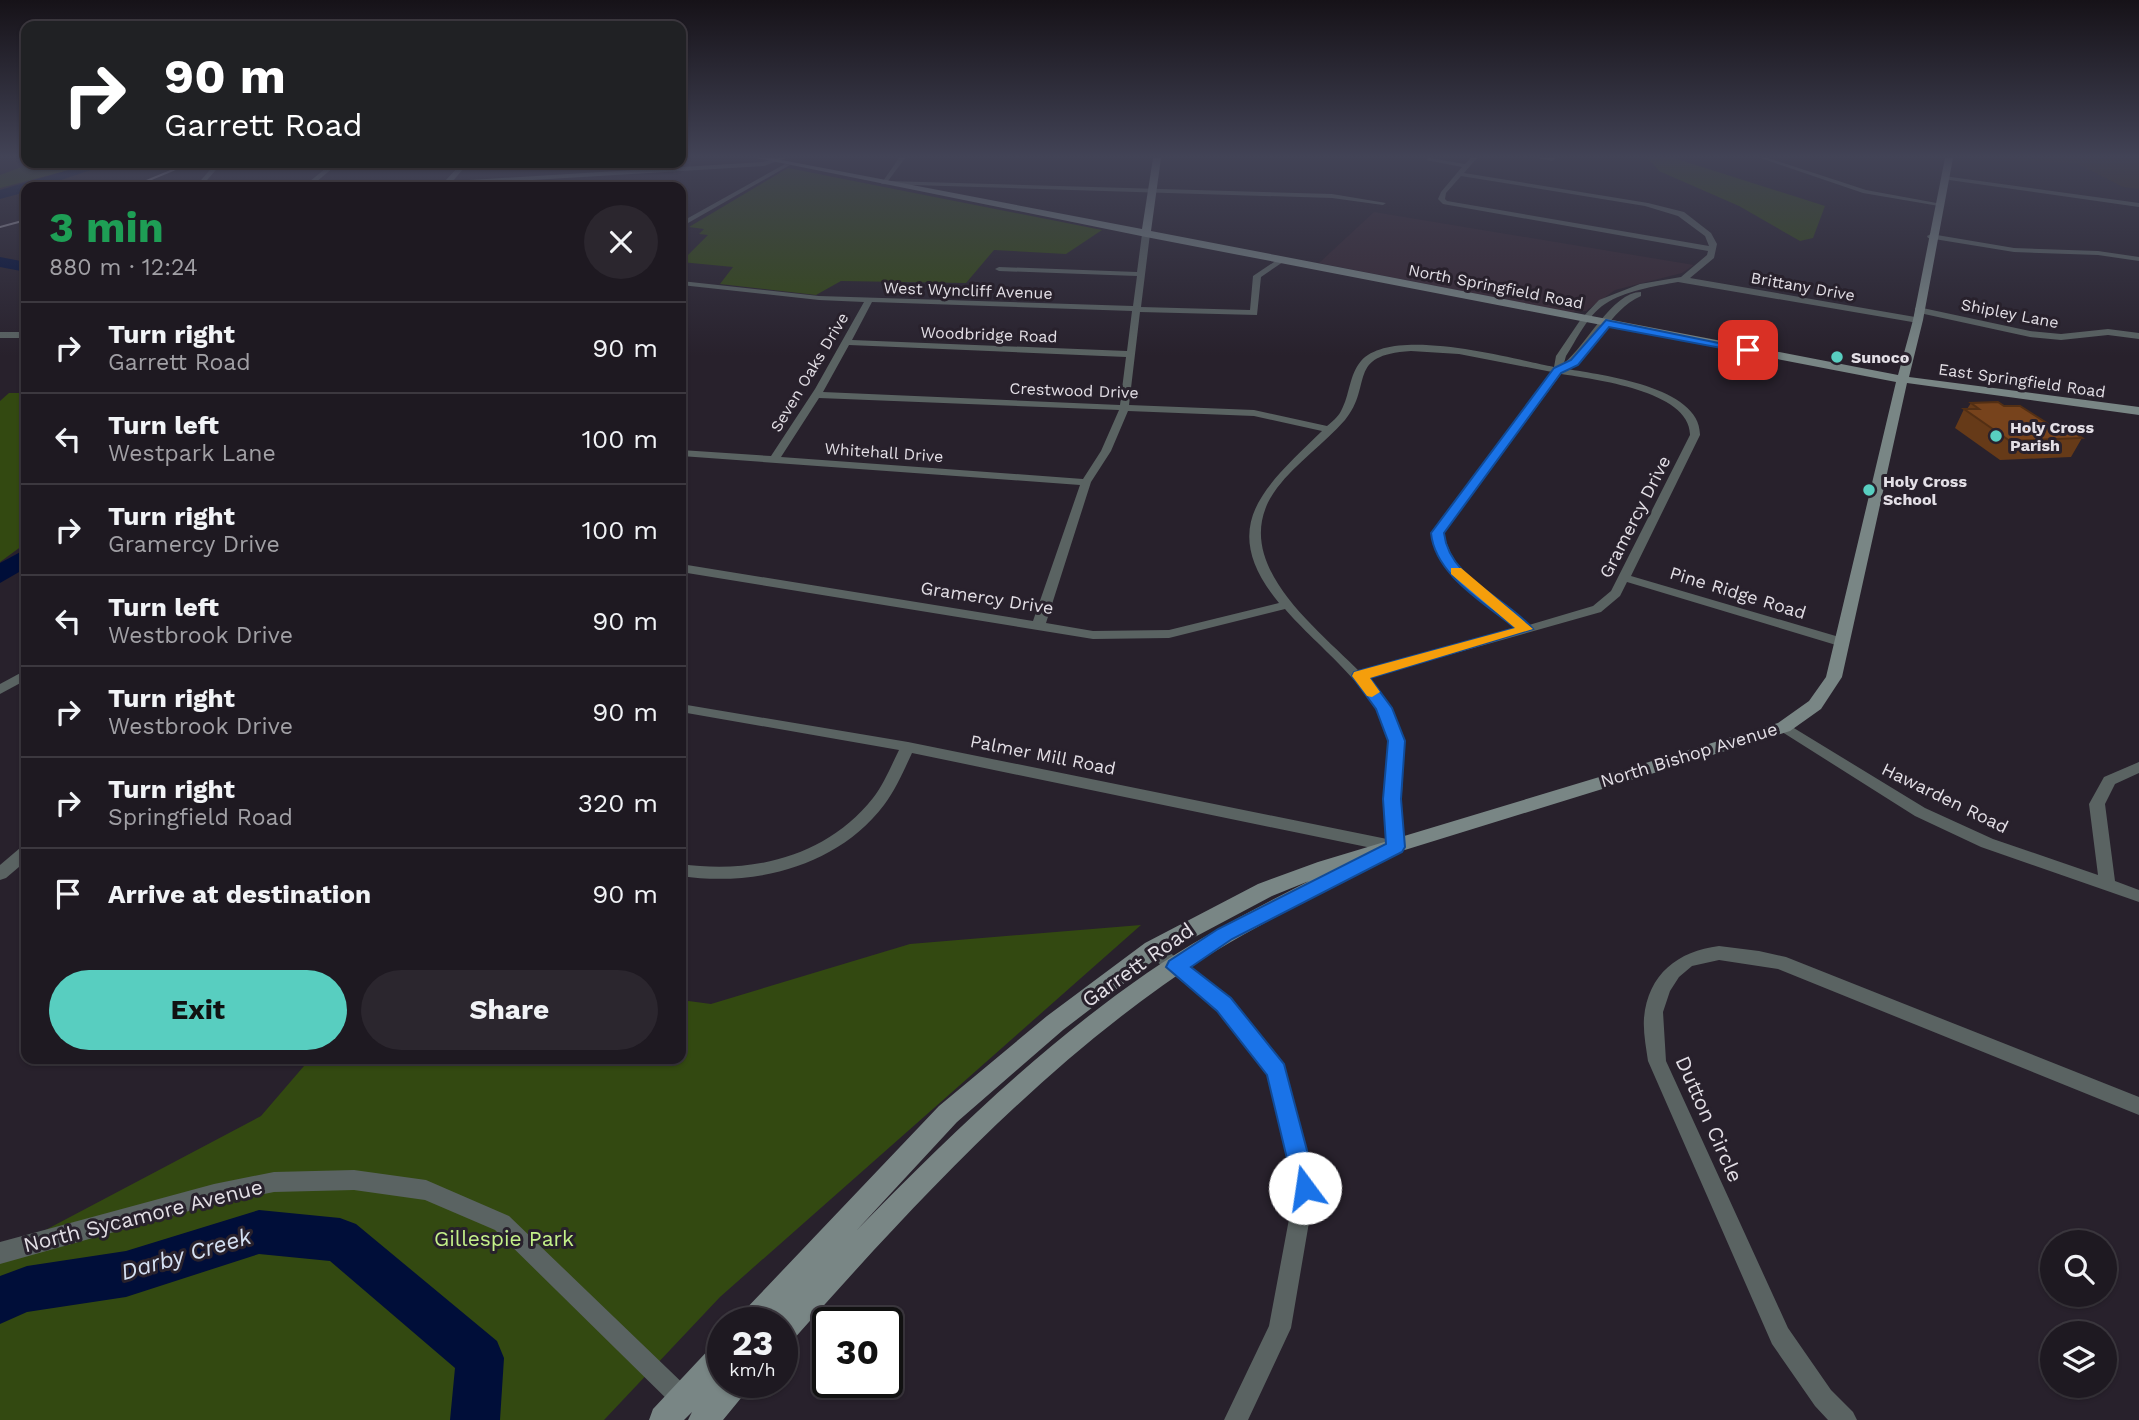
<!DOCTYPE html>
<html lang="en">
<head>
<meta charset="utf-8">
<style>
	:root { --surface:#1e1921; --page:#2b262e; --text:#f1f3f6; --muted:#a1a0a5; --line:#3c383f; --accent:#58cec0 }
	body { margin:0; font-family:"Work Sans",sans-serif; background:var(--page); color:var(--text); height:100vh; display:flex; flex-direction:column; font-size:26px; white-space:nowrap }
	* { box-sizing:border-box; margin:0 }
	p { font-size:23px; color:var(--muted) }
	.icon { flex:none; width:38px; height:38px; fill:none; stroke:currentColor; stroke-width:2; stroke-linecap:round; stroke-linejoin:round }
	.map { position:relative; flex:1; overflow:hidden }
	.sheet { position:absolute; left:21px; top:182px; width:665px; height:882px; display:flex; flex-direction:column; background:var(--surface); border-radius:14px; box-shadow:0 2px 5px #0004,0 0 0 2px var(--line) }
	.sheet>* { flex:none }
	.top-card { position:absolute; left:21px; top:21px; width:665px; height:147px; border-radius:14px; box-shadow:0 2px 5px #0004,0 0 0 2px var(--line); background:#202124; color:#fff; overflow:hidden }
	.buttons { position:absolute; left:2040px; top:1230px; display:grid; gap:14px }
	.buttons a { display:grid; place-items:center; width:77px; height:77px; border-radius:50%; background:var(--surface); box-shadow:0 2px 5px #0004,0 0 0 2px var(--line); font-size:35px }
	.speed { position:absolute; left:707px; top:1307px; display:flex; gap:14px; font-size:35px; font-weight:700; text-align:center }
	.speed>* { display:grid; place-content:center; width:91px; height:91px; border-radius:50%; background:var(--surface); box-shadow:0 2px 5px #0004,0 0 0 2px var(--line); line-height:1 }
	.speed small { font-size:18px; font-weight:400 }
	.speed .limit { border:4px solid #111; border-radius:10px; background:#fff; color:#111 }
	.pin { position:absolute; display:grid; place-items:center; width:60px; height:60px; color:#fff; margin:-30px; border-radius:14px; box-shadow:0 4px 10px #0006 }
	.me { position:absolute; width:77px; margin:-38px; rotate:346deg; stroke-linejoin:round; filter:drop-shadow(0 0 5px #0008) }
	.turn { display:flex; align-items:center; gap:24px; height:147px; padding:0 28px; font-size:32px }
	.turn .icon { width:91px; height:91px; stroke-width:2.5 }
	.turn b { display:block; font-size:49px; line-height:60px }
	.round { display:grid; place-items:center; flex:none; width:74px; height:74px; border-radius:37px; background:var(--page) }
	.headline { display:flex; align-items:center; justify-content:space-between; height:119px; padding:0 28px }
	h1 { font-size:42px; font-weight:700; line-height:52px; color:#1e9e55 }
	.primary-button { display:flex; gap:14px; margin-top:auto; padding:14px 28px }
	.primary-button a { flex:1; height:80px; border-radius:42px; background:var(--accent); color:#111; font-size:28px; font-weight:700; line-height:80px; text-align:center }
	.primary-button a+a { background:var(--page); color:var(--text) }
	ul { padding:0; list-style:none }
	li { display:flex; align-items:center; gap:21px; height:91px; padding:0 28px; border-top:2px solid var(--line) }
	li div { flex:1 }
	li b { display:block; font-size:26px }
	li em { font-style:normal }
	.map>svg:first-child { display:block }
	.commercial { fill:#35291b }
	.education { fill:#352631 }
	.green { fill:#334911 }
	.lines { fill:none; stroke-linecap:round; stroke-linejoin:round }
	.river { fill:#000e39; fill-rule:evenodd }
	.minor { fill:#5a6362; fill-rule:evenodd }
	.secondary { fill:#798685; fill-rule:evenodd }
	.tram { stroke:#99949d; stroke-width:2 }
	.wall { fill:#663a18 }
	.building { fill:#77431c; stroke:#532f14; stroke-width:2 }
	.route { fill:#1a73e8; stroke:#114b97; stroke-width:2 }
	.slow { fill:#f59e0b }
	.poi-dot { fill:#58cec0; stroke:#28212c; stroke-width:2.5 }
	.labels { text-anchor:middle; stroke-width:6; stroke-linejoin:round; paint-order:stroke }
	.far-street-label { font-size:16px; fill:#e3dfe6; stroke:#28212c }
	.far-poi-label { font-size:16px; font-weight:bold; fill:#e3dfe6; stroke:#28212c; text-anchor:start }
	.street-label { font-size:18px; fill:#e3dfe6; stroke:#28212c }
	.near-street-label { font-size:21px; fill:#e3dfe6; stroke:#28212c }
	.near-park-label { font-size:21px; fill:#c4f189; stroke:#28212c }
	.near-water-label { font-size:23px; font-style:italic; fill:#d5e1f3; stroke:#28212c }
</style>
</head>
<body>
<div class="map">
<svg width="2139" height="1420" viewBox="0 0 2139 1420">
	<rect width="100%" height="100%" fill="#28212c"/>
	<polygon class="commercial" points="1983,158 2139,158 2139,189 2123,187 2076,163"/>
	<polygon class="education" points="1374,212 1694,265 1682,273 1615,290 1586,311 1569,312 1319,263"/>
	<g class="green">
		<polygon points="1648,158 1674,158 1825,206 1813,238 1800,241 1739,206 1659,171"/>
		<polygon points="32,163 96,163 0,188 0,175"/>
		<polygon points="788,168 1102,230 1066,254 994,250 966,283 841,281 816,295 720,284 733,267 681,262 708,235 699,234 704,229 689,227"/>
		<polygon points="9,393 26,393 26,543 0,562 0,401"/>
		<polygon points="1141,925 720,1297 604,1420 0,1420 0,1254 261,1116 310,1059 681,1059 681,1000 711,1004 910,944"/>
	</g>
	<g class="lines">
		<g class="river">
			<polygon points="92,163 112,163 40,187 26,187 26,192 0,199 0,190"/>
			<polygon points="0,257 26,262 26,272 0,267"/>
			<polygon points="26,549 26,568 0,583 0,563"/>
			<polygon points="259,1210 340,1218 356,1224 497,1341 504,1358 500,1420 450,1420 455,1368 330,1261 259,1254 126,1297 27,1312 0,1324 0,1276 27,1266 126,1251"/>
		</g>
		<g class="minor">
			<polygon points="778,158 786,158 764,166 449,185 448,187 385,187 445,181 462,163 468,163 453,181 763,162"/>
			<polygon points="899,158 905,158 888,181 1332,194 1386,203 1383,205 1332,198 881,184"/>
			<path d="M1471,158H1477L1464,173L1648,203L1684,212L1711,233L1717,244L1714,258L1690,278L1921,318V322L1918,323L1678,282C1655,286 1624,291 1605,304C1587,316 1577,339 1566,356L1564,363C1586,346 1612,292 1641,292V296C1608,311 1597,349 1567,369C1602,375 1701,387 1700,435L1631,576L1846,639L1848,642L1846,645H1836L1627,582L1620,596L1601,612L1367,678C1425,738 1393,777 1404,847L1402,851L1396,853L912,753C904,770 896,789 884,805C837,867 754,887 681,876V864C753,874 826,857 873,798C884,784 891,766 899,750L681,712V704L908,742L1387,839C1383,807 1392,775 1388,743C1383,694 1316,646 1285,609L1169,638L1093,639L681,572V564L1033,621L1080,485L681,456V450L771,456L815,389L864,302L819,300L681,285V281L819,296L1133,306L1137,276L999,271L995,269L999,267L1137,272L1142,234L1146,232L1150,234L1141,307L1250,310L1253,276L1280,258H1283V262L1261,277L1257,315L1140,312L1129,405L1254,410L1327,426C1332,422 1338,417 1341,411C1350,395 1349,375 1361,361C1393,325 1512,359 1554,367L1556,356L1581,319L1599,300L1640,284L1681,277L1707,255L1708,251L1443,204L1438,199L1441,192L1462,167L1426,160L1429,158L1465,164ZM1461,176L1645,206L1678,216L1705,236L1709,246L1447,201L1445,199L1446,193ZM872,302L1132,311L1127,351L852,340ZM849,345L1126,357L1120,405L823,392ZM1411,351L1459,354L1552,372L1432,533C1440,577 1484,603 1517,628L1360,672C1315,626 1224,559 1277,488C1297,462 1324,444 1345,420C1374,385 1345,355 1411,351ZM1561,374C1593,379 1691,391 1690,435L1611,591L1593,606L1529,625C1497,600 1452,576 1444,533ZM819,398L1119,410L1101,451L1083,479L781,457ZM1128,411L1254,416L1322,431C1266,486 1215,525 1279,603L1169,630L1093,631L1046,623L1091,482L1111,451Z"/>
			<polygon points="1538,158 1554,158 1555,159 1552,161"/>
			<polygon points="1760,158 1768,158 1866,190 1942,204 1939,206 1863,193"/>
			<polygon points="216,163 222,163 201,187 195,187"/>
			<polygon points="332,163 339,163 310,187 303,187"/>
			<polygon points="785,164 790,165 681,227 681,222"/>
			<polygon points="1944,176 2139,203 2139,207 1942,179"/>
			<polygon points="1931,234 2014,248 2098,251 2139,257 2139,261 2098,255 2014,252 1928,238 1927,236"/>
			<polygon points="1918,307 2030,331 2061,334 2108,329 2139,333 2139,339 2108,335 2061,340 2030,337 1915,312 1915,308"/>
			<rect x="0" y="332" width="26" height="6"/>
			<polygon points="26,670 26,680 0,694 0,684"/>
			<polygon points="1784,722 1925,808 1993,839 2098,875 2089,804 2104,777 2139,762 2139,773 2115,784 2105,804 2115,881 2139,890 2139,902 1981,847 1915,816 1779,730 1777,727 1779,724"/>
			<polygon points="26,846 26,861 6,878 0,880 0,865 20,848"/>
			<polygon points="1153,942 1159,944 1230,1000 1284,1065 1315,1187 1291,1328 1248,1420 1224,1420 1269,1326 1295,1187 1268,1074 1218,1010 1147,954 1144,949 1147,944"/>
			<path d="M1719,946L1759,951L1786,957L2139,1097V1115L1778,969L1719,960L1692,966L1679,977L1670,991L1663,1012L1666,1061L1788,1328L1831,1390L1853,1412L1857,1420H1828L1815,1406L1772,1344L1648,1061C1646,1047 1643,1032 1644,1018C1648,974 1678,951 1719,946Z"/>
			<polygon points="354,1170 426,1180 509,1216 694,1394 698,1402 694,1410 686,1414 678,1410 495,1230 425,1200 354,1190 274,1192 214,1204 0,1264 0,1242 214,1184 274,1172"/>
		</g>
		<g class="secondary">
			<path d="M757,158H771L1142,229L1153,158H1161L1151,231L1898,375L1913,320L1945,158H1953L1923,320L1909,377L2139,407V415L1907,383L1842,677L1821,709L1790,731L1366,862L1368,866L1365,871C1296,906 1226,941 1162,986C1023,1085 905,1214 792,1341L782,1345V1323H738L742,1313L939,1106L1047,1016L1145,943L1258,884L1318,862L1778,723L1809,701L1826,677L1896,382L1146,237ZM1309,881C1254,909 1198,938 1147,973C1040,1047 946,1139 856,1231L957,1122L1063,1030L1161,955L1272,896Z"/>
			<polygon points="723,1341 723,1382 750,1382 746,1392 723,1420 688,1420 692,1412 684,1420 649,1420 653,1409 713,1345"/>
		</g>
		<g class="tram">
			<polyline points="132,187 190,163"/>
			<polyline points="0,227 26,220"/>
		</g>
	</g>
	<polygon class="wall" points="1971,403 2004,406 2082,438 2071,457 2000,460 1955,428 1964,409 1967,409"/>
	<polygon class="building" points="1998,402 2004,406 2020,406 2050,425 2062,425 2082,438 2010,441 1964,409 1979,409 1971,403"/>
	<linearGradient id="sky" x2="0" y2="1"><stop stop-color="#161218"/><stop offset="0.44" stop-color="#424356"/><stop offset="1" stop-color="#424356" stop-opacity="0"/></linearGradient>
	<rect width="2139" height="356" fill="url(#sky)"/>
	<path class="route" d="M1606,320L1753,350L1748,353L1609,327L1578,365L1561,373L1444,533C1449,579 1506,597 1533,629L1370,678L1392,708L1405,741L1401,799L1405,847L1402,852L1232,939L1191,967L1231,998L1284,1064L1317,1188L1314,1195L1305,1199L1297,1195L1294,1188L1267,1075L1217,1011L1166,967L1169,961L1218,929L1386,844L1383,799L1388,741L1376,709L1352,676L1354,672L1515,628C1485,603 1435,575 1431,533L1554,368L1571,360Z"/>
	<polygon class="slow" points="1451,568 1461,568 1533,629 1370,678 1380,692 1372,697 1367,696 1352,676 1354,672 1515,628 1451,574"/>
	<g class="poi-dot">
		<circle cx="1837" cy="357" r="7"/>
		<circle cx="1996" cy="436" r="7"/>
		<circle cx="1869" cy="490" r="7"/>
	</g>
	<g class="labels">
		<g class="far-street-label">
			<text transform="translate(1496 286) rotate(11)" y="6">North Springfield Road</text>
			<text transform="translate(1803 286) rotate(10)" y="6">Brittany Drive</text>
			<text transform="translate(968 290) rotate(2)" y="6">West Wyncliff Avenue</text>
			<text transform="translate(2010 313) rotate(11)" y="6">Shipley Lane</text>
			<text transform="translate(989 334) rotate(2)" y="6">Woodbridge Road</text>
			<text transform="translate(809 372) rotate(-59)" y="6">Seven Oaks Drive</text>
			<text transform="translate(2022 380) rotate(8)" y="6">East Springfield Road</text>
			<text transform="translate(1074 390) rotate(2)" y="6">Crestwood Drive</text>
			<text transform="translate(884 452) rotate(4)" y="6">Whitehall Drive</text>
		</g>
		<g class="far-poi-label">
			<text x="1851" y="363">Sunoco</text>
			<text x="2010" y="433">Holy Cross<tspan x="2010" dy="18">Parish</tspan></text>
			<text x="1883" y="487">Holy Cross<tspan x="1883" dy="18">School</tspan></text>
		</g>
		<g class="street-label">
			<text transform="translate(1635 517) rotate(-63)" y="6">Gramercy Drive</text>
			<text transform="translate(1738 593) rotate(17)" y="6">Pine Ridge Road</text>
			<text transform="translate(987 598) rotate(9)" y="6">Gramercy Drive</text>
			<text transform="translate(1043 755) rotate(11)" y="6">Palmer Mill Road</text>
			<text transform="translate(1689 755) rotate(-17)" y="6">North Bishop Avenue</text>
			<text transform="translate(1945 798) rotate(26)" y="6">Hawarden Road</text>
		</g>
		<g class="near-street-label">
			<text transform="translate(1138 965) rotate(-35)" y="7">Garrett Road</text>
			<text transform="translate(1709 1119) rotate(66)" y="7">Dutton Circle</text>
			<text transform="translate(143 1216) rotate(-14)" y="7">North Sycamore Avenue</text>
		</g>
		<g class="near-park-label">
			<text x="504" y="1246">Gillespie Park</text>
		</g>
		<g class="near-water-label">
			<text transform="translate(186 1254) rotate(-16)" y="8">Darby Creek</text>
		</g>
	</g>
</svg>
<div class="buttons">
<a><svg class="icon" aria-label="search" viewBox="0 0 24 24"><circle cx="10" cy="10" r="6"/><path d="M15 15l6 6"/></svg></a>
<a><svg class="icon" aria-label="layers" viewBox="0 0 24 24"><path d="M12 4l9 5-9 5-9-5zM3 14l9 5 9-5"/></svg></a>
</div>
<div class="speed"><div>23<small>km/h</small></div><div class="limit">30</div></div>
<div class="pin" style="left:1748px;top:350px;background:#d93025"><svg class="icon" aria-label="arrive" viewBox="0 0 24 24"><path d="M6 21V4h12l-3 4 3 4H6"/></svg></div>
<svg class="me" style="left:1305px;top:1188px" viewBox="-20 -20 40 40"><circle r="19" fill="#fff"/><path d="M0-13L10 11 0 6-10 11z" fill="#1a73e8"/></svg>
<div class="top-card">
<div class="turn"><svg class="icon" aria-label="right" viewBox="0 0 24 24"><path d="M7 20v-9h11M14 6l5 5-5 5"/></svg><div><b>90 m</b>Garrett Road</div></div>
</div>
<section class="sheet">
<div class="headline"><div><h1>3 min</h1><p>880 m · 12:24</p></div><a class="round"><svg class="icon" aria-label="close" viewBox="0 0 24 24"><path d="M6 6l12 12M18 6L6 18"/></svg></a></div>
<ul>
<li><svg class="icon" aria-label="right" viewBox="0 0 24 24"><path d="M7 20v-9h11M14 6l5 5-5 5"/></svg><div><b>Turn right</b><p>Garrett Road</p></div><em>90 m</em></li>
<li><svg class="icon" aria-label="left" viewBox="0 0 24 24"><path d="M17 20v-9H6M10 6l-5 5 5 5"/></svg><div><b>Turn left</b><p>Westpark Lane</p></div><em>100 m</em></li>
<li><svg class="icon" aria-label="right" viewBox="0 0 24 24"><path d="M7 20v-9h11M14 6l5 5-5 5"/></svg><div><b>Turn right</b><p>Gramercy Drive</p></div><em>100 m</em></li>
<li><svg class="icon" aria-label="left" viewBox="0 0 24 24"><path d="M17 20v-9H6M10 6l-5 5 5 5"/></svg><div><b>Turn left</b><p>Westbrook Drive</p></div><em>90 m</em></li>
<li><svg class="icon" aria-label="right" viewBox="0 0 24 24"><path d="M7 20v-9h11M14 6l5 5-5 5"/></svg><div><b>Turn right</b><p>Westbrook Drive</p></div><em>90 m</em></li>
<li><svg class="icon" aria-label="right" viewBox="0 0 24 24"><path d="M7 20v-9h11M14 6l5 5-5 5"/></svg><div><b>Turn right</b><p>Springfield Road</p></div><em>320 m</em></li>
<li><svg class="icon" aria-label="arrive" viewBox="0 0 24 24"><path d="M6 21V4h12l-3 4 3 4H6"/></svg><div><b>Arrive at destination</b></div><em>90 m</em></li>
</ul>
<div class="primary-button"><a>Exit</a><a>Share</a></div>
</section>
</div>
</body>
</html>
